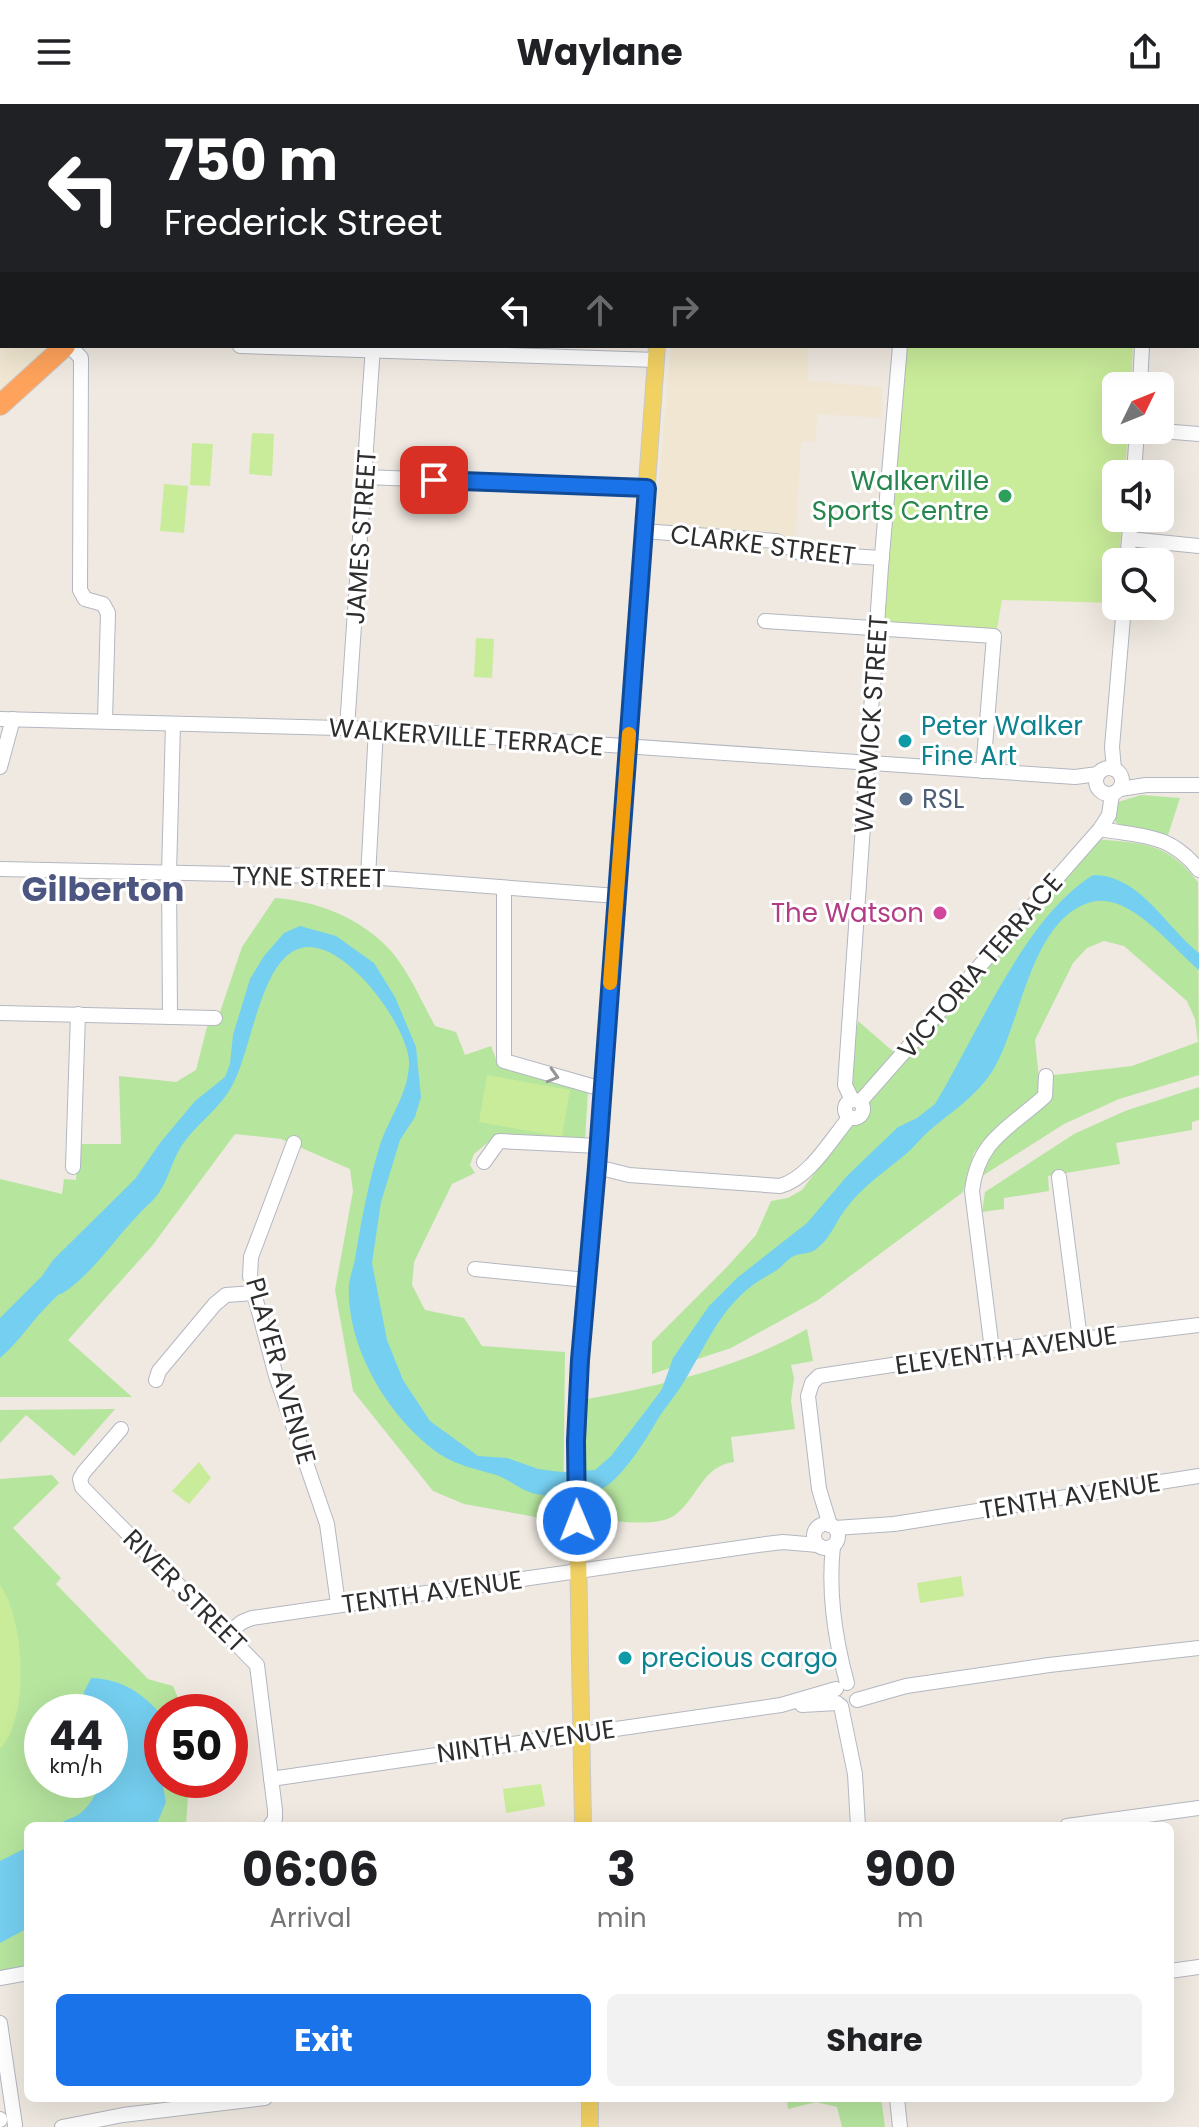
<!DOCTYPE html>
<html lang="en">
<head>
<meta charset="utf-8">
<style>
	:root { --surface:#fff; --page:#f2f2f2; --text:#202124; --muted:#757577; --accent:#1a73e8 }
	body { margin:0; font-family:Poppins,sans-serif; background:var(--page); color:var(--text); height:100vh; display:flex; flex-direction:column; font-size:30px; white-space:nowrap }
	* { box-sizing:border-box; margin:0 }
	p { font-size:26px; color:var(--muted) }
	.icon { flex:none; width:44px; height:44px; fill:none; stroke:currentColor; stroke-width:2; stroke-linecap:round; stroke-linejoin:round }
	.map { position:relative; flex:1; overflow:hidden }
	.panel { position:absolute; left:24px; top:1718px; width:1150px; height:280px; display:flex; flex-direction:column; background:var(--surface); border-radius:12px; box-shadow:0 8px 32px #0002 }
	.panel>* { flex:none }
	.guide { position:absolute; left:0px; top:0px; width:1200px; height:244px; box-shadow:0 8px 32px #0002; background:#202124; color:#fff; overflow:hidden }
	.needle { width:52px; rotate:47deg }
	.fabs { position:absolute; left:1102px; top:268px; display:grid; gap:16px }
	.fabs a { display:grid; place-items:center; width:72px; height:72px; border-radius:12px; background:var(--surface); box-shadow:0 8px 32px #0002; font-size:40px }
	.speed { position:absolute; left:24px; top:1590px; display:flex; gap:16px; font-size:40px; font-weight:700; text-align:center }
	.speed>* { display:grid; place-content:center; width:104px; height:104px; border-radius:50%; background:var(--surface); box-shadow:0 8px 32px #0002; line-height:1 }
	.speed small { font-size:20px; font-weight:400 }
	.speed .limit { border:12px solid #d22; background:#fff; color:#111 }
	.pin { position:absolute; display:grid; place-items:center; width:68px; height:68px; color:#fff; margin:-34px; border-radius:16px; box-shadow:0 4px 12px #0006 }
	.me { position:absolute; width:88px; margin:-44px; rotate:359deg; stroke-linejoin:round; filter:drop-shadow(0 0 6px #0008) }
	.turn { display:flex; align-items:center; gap:28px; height:168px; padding:0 32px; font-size:36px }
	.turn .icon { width:104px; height:104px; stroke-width:2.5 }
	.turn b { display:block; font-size:56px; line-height:68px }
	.lanes { display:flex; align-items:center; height:76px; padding:0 32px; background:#0003; justify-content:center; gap:40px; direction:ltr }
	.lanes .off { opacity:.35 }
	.eta { display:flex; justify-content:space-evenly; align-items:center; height:136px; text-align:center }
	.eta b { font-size:48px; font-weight:700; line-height:56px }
	.primary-button { display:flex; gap:16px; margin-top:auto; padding:16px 32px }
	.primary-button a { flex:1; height:92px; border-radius:12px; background:var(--accent); color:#fff; font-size:32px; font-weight:700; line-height:92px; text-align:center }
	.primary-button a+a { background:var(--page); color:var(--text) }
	header { display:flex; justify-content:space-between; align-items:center; height:104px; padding:0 32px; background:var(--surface); font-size:36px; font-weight:700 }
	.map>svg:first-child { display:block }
	.education { fill:#f0e6d1 }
	.green { fill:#b6e59e; fill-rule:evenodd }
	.pitch { fill:#c9ec9a }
	.water { fill:#75cff0 }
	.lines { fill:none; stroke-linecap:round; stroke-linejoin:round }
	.minor-casing { stroke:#b4b7c1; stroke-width:16 }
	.major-casing { stroke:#c9c9c9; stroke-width:18 }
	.highway-casing { stroke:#c9c9c9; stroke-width:22 }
	.minor { stroke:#fff; stroke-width:14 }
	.major { stroke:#f2d163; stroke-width:16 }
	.highway { stroke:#ffa35c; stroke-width:20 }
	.oneway { stroke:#969696 }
	.route-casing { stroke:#114b97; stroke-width:20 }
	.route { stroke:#1a73e8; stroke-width:14 }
	.slow { stroke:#f59e0b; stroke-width:14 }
	.leisure-dot { fill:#2e9e5b; stroke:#fff; stroke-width:3 }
	.culture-dot { fill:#0f9aa8; stroke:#fff; stroke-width:3 }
	.service-dot { fill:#5c6f8a; stroke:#fff; stroke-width:3 }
	.hotel-dot { fill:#d1479c; stroke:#fff; stroke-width:3 }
	.labels { text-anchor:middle; stroke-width:6; stroke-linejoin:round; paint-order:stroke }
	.leisure-label { font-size:26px; fill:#27864d; stroke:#fff; text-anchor:end }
	.street-label { font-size:26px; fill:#2e2e2e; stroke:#fff }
	.culture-label { font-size:26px; fill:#0d838f; stroke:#fff; text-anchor:start }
	.service-label { font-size:26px; fill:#4e5e75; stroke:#fff; text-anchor:start }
	.hotel-label { font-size:26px; fill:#b23c85; stroke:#fff; text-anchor:end }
	.district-label { font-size:34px; font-weight:bold; fill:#4d5680; stroke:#fff }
</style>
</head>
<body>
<header><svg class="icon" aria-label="menu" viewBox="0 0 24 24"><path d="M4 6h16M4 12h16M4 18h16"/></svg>Waylane<svg class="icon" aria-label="share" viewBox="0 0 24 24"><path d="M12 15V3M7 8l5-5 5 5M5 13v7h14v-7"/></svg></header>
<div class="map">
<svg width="1199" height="2023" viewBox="0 0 1199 2023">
	<rect width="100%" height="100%" fill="#efe9e1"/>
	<g class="education">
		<polygon points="2,94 2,242 65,242 0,301"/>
		<polygon points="671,242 808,242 808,277 882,283 882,314 817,310 816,338 801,337 795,443 655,427"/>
	</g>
	<g class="green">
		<polygon points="1141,691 1180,694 1168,731 1121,724 1115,717 1118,698"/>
		<path d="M1096,735C1143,740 1166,737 1198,778L1199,971L1119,995L1064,1020L979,1074C984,1058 992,1042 1006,1030C1029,1010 1053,1009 1046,972L1132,962L1198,938L1195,915L1187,897L1124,842L1104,837L1087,844L1073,859L1035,936L1040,984L1036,994L989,1031L974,1049L963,1088L818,1196L731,1244L652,1270V1238L725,1165L756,1131L771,1097L788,1094L802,1086L853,1018L865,1011L866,999L951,906Z"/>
		<path d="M275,794C318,797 361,814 391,847C409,868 422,898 435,922L456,928L465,951L491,942L498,960L588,986L585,1038L497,1031L474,1050L470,1061L475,1069L452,1080L414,1158L412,1181L425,1206L464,1214L482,1242L565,1248L563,1418L464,1400L433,1387L353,1287L335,1186L353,1087L350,1065L281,1035L235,1030L152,1142L68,1236L132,1293H0V1075L62,1090L64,1075L76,1076L78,1040H121L119,972L176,978L196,966L207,923L214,907L220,908L242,843Z"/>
		<polygon points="858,917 896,950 861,991 852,986 850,968"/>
		<polygon points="1199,983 1199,1016 1192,1018 1192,1026 1116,1039 1120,1060 1048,1072 1049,1087 1004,1094 1004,1105 982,1108 985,1088 1074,1030 1125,1007"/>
		<path d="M807,1225L813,1257L791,1261L794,1274L791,1297L795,1325L731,1333L734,1358C703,1361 697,1395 675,1411C655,1425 612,1415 588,1416L584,1331L587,1295C661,1282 741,1263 807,1225Z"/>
		<polygon points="115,1305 74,1352 26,1311 0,1339 0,1306"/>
		<path d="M52,1371L59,1379L13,1424L61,1474L56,1480L148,1575L173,1582L184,1608H162V1676H189L186,1722H28V1868L0,1871V1375ZM42,1608H110V1676H42Z"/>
		<polygon points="787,1994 881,1994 885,2023 842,2023 837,2003 816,1998 788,2005"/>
	</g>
	<g class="pitch">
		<polygon points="905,242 1133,242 1131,282 1116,282 1116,326 1128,326 1125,370 1116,370 1116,414 1122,414 1119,458 1116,458 1116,499 1002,496 996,530 883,520"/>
		<polygon points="252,329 274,330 272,372 249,370"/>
		<polygon points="192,339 213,340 210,382 190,381"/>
		<polygon points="164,380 188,382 184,429 160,427"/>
		<polygon points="476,534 494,535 492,574 474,573"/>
		<polygon points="487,971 570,986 562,1033 479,1018"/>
		<polygon points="199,1358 211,1374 189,1400 172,1387"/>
		<polygon points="961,1472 964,1492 920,1499 917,1479"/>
		<path d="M0,1481C25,1516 30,1613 0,1645Z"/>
		<polygon points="541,1680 545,1702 506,1709 503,1685"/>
	</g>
	<g class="water">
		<path d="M1093,771C1140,771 1166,823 1199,849V866C1171,843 1130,788 1091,798C1030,815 1021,921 993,966C977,992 951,1008 929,1027C921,1034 914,1043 906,1050C887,1066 863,1082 848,1102C836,1116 831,1135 815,1146C809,1150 801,1149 794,1152C787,1155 783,1162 777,1166C764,1174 752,1180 741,1191C713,1218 701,1252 680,1284C672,1296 662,1307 655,1320C644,1339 625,1368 608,1381C591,1394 552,1395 532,1389C518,1385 508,1374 493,1370C475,1365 457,1361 441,1351C390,1316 346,1244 349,1181C350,1171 355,1160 356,1149C362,1113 369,1076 380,1041C389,1014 410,987 409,957C407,919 335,820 292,848C260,868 251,944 234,978C222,1003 201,1016 185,1037C173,1052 170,1072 160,1087C154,1097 145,1103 138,1111C115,1135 96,1164 70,1184C53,1197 67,1182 52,1197C33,1215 20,1237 0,1254V1214L42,1172L53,1156L135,1075L160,1039L195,997L225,973L230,960L233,931L250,875L264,852L284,829L300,822L336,832L374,859L395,893L416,943L421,993L415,1013L400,1036L381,1098L372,1159L387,1236L403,1276L430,1317L478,1352L507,1354L538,1365L561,1368L595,1366L611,1352L651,1300L662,1285L673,1254L709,1202L737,1174L807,1119L847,1072L898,1023L917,1014L935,1000C977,931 1024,814 1093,771Z"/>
		<path d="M91,1574C122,1575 143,1589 162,1612L161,1672L166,1698L156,1722H57C64,1716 67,1716 74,1713C87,1708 98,1688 101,1676H110V1657L116,1647V1640L110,1630V1608L86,1607L84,1588Z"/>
		<polygon points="28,1743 28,1824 0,1839 0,1757"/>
	</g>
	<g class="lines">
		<defs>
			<g id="minor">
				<polyline points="30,0 32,2"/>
				<polyline points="903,0 906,2"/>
				<polyline points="85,2 87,0"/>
				<polyline points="392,2 392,0"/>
				<polyline points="934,2 936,0"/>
				<polyline points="1053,2 1053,1"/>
				<polyline points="1161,2 1161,0"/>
				<polyline points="0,77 2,75"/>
				<polyline points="1198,207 1199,207"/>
				<polyline points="70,242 81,254 80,486 85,495 103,500 108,509 105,616"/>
				<polyline points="240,242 656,256"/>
				<polyline points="1140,282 1142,242"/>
				<polyline points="1149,326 1199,330"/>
				<polyline points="1134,370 1137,326"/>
				<polyline points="365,373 647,384"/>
				<polyline points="643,427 776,437 800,449 882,454"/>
				<polyline points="1129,435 1199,442"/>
				<polyline points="1127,458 1131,414"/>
				<polyline points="765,517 994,532 983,667"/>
				<polyline points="0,615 376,625 1075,673 1098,670"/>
				<polyline points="347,624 373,242"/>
				<polyline points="0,663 13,615"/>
				<circle cx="1109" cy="677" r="13"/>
				<polyline points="1114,665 1112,643 1124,502"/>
				<polyline points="1120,685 1146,681 1199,681"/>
				<path d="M1100,725C1144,733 1169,729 1199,766"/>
				<polyline points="0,765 368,773 617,792"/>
				<polyline points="368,773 376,625"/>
				<polyline points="504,784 504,957 602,985"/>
				<polyline points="0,909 215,914"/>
				<polyline points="170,912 169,770 173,620"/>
				<circle cx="854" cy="1005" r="9"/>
				<polyline points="852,996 845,981 881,463 900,242"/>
				<polyline points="860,998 1100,725 1109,711 1112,690"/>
				<polyline points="294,1039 251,1153 250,1172 254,1189 276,1272 327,1420 338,1500"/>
				<polyline points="484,1058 499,1037 598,1042"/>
				<polyline points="73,1063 78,910"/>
				<path d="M597,1063L629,1071L780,1082C809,1074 830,1037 849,1014"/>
				<polyline points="1059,1073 1080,1235"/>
				<polyline points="475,1165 587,1176"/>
				<path d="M992,1246L972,1087C978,1035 1010,1024 1045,992L1046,972"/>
				<polyline points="156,1276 159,1267 215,1200 226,1191 254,1189"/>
				<polyline points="121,1325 84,1368 80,1375 82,1383 257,1561 275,1706 275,1715 270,1722"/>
				<circle cx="826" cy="1432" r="12"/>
				<polyline points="830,1421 819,1385 808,1292 812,1279 819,1272 992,1246 1199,1221"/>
				<polyline points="835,1424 894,1420 1199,1372"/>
				<path d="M833,1442C828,1487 835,1535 847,1579"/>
				<polyline points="228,1529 242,1518 252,1514 766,1440 783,1438 818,1441"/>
				<polyline points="857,1596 906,1582 1049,1561 1199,1544"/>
				<polyline points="802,1601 837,1599"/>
				<polyline points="841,1602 855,1670 858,1722"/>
				<polyline points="271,1675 781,1601 836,1585"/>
				<polyline points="1067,1722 1199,1704"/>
				<polyline points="1170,1867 1199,1863"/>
				<polyline points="0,1874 28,1869"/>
				<polyline points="0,1919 15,2021"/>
				<polyline points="897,1994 900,2023"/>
				<polyline points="0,2015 0,2016"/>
				<polyline points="62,2023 123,2011 265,1994"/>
			</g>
			<g id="major">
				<polyline points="675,2 675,0"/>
				<polyline points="583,1722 576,1337 580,1256 597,1063 657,242"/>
				<polyline points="590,1994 590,2023"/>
			</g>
			<g id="highway">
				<polyline points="332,2 334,0"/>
				<polyline points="0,301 65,242"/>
			</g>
		</defs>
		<use href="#minor" class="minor-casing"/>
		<use href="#major" class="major-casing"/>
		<use href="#highway" class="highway-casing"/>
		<use href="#minor" class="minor"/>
		<use href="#major" class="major"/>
		<use href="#highway" class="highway"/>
	</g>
	<defs><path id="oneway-chevron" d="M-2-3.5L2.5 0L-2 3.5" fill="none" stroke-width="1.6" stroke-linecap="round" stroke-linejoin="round" transform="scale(2)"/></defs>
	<use class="oneway" href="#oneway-chevron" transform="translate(553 972) rotate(16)"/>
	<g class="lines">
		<defs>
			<polyline id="route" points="434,376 647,384 597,1063 580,1256 576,1337 577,1417"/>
		</defs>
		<use href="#route" class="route-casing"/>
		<use href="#route" class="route"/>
		<polyline class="slow" points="610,879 629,630"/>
	</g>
	<circle class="leisure-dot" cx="1005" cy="392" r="8"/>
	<g class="culture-dot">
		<circle cx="905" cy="637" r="8"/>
		<circle cx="625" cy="1554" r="8"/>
	</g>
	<circle class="service-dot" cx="906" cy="695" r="8"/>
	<circle class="hotel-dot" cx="940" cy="809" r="8"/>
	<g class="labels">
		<g class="leisure-label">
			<text x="989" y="386">Walkerville<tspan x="989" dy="30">Sports Centre</tspan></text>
		</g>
		<g class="street-label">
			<text transform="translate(361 433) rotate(-86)" y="9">JAMES STREET</text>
			<text transform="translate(763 441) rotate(7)" y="9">CLARKE STREET</text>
			<text transform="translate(871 620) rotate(-86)" y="9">WARWICK STREET</text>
			<text transform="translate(466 633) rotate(4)" y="9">WALKERVILLE TERRACE</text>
			<text transform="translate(309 773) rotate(1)" y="9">TYNE STREET</text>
			<text transform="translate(980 862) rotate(-49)" y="9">VICTORIA TERRACE</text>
			<text transform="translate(1006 1246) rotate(-8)" y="9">ELEVENTH AVENUE</text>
			<text transform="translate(281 1267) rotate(74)" y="9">PLAYER AVENUE</text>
			<text transform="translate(1070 1392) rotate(-9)" y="9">TENTH AVENUE</text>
			<text transform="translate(185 1487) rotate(45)" y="9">RIVER STREET</text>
			<text transform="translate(432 1488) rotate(-8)" y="9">TENTH AVENUE</text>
			<text transform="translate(526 1637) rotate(-8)" y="9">NINTH AVENUE</text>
		</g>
		<g class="culture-label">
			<text x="921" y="631">Peter Walker<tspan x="921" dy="30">Fine Art</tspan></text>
			<text x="641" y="1563">precious cargo</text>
		</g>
		<g class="service-label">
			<text x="922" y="704">RSL</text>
		</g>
		<g class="hotel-label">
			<text x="924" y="818">The Watson</text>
		</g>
		<g class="district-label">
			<text x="103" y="797">Gilberton</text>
		</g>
	</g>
</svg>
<div class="fabs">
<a><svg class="needle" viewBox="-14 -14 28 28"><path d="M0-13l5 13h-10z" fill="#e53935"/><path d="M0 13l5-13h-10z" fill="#757577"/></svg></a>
<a><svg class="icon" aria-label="sound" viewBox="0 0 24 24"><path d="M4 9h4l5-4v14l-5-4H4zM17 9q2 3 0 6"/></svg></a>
<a><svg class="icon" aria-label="search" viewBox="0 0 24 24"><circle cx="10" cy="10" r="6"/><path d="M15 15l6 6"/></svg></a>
</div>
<div class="speed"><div>44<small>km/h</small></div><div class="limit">50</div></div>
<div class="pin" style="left:434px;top:376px;background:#d93025"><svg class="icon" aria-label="arrive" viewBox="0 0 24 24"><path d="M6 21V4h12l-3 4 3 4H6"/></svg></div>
<svg class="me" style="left:577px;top:1417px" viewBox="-20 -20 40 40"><circle r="17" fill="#1a73e8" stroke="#fff" stroke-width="3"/><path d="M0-11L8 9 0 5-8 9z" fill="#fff"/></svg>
<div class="guide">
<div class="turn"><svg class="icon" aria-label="left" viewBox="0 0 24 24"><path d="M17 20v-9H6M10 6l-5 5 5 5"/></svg><div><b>750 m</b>Frederick Street</div></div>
<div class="lanes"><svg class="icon" aria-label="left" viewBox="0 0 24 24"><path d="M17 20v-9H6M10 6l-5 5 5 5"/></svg><svg class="icon off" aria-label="ahead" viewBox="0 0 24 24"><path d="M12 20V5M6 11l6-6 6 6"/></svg><svg class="icon off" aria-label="right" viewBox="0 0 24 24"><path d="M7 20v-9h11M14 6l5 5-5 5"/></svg></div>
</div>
<section class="panel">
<div class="eta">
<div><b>06:06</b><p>Arrival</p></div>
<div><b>3</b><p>min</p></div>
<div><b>900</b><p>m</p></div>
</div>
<div class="primary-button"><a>Exit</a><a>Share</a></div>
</section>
</div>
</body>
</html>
